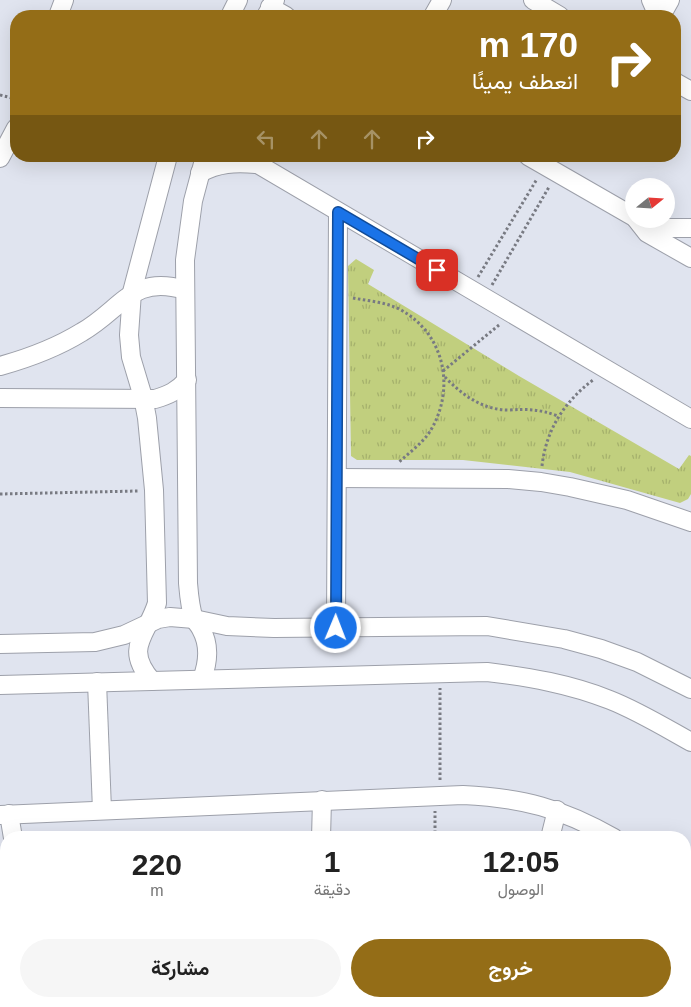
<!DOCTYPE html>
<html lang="ar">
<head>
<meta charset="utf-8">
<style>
	:root { --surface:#fff; --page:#f6f6f6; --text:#222; --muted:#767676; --accent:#946d17 }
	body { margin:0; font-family:Arial,Vazirmatn,sans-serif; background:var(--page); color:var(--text); direction:rtl; height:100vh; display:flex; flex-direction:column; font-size:19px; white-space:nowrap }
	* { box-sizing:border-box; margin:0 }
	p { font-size:16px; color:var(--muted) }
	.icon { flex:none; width:28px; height:28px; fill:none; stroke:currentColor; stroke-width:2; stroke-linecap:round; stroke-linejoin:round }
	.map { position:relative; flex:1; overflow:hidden; direction:ltr }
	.side { position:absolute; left:0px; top:831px; width:691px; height:176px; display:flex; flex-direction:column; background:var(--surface); border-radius:20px 20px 0 0; box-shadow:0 5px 20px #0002; direction:rtl }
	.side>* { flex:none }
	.top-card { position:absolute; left:10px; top:10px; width:671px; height:152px; border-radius:20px; box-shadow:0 5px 20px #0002; direction:rtl; background:#946d17; color:#fff; overflow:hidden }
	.needle { width:32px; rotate:72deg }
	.fabs { position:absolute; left:625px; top:178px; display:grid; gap:10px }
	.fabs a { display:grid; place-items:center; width:50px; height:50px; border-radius:50%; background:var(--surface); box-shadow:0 5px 20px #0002; font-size:25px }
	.pin { position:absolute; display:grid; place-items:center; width:42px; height:42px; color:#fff; margin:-21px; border-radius:10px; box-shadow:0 2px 8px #0006 }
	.me { position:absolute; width:55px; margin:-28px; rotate:1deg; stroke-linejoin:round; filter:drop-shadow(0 0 4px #0008) }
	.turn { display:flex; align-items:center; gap:18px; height:105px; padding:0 20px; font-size:22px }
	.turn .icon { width:65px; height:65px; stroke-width:2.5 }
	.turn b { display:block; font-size:35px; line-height:42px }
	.lanes { display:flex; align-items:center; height:48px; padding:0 20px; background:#0003; justify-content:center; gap:25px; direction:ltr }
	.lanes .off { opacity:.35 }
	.eta { display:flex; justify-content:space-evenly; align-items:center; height:85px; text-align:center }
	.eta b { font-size:30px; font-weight:700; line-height:35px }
	.primary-button { display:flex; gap:10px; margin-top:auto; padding:10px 20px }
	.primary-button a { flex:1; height:58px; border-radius:30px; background:var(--accent); color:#fff; font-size:20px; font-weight:700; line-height:58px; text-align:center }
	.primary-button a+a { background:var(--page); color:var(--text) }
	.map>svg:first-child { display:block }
	.park { fill:url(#park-tufts) }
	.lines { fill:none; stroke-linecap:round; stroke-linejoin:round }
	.street-casing { stroke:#9da0aa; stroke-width:20 }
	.path { stroke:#787a82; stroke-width:3; stroke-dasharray:2.5 2.5; stroke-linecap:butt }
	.street { stroke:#fff; stroke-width:18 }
	.route-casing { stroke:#114b97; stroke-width:12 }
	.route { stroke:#1a73e8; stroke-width:9 }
</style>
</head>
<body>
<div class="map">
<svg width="691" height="1007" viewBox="0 0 691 1007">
	<defs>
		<pattern id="park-tufts" width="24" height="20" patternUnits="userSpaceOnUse" patternTransform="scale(1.25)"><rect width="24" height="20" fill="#c1cf7e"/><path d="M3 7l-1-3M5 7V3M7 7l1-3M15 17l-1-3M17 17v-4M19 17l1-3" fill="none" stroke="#a5b16c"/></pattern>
	</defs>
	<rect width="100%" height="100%" fill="#e0e4ef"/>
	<polygon class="park" points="356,259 374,270 368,284 519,376 679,469 689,455 691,456 691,494 688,499 680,503 570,472 463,460 357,460 351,456 348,266"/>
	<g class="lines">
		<defs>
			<g id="street">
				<polyline points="533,0 560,16"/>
				<polyline points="651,0 658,16"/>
				<polyline points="270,7 286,16"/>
				<polyline points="58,16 64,0"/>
				<polyline points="230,16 238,0"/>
				<polyline points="266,16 275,0"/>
				<polyline points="433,16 442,0"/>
				<polyline points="661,16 670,0"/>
				<polyline points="675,82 691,91"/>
				<polyline points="244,156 691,419"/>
				<polyline points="528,156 634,217"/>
				<polyline points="0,158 16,128"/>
				<path d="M200,173C218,163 235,162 256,164"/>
				<polyline points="636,219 647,233 691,258"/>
				<polyline points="638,219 666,228 691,228"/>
				<path d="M0,366C29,358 56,348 82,332C122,309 132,274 185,290"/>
				<path d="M0,398L155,399C169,395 177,391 187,380"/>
				<polyline points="337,478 508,479 541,482 570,487 627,500 691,522"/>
				<polyline points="336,628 338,212"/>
				<polyline points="0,644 95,642 124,635 158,619 170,617 194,619 227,626 274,628 487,626 564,639 601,649 637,662 691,689"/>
				<path d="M202,679C208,663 210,645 201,629C199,625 196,622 194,619C190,608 189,595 188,583L185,260L193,201L205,156"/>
				<path d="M152,681C123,647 147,636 157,603L154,490L147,418L143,397L131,357L129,335L132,292L168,156"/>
				<polyline points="97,682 102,810"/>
				<path d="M0,685L487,672C529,677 570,684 610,700C638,711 664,727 691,742"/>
				<polyline points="9,814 13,838"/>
				<path d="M0,815L463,795C523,798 561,808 614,838"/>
				<polyline points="321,838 322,800"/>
				<polyline points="550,838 557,810"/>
				<polyline points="685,877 691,880"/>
				<polyline points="0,1001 6,995"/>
				<polyline points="566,1001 572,1007"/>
				<polyline points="117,1007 121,1001"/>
			</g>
		</defs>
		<use href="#street" class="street-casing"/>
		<g class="path">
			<polyline points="0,95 16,99"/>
			<polyline points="478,277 537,179"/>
			<polyline points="492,285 549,187"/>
			<path d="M353,298C369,301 386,302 401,310C446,335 456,391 429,433C421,444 409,453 399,462"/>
			<polyline points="443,371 499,325"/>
			<path d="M445,377C462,395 483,410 508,410C528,409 539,409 558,416"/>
			<path d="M542,466C546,430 564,402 593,380"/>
			<polyline points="0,494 138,491"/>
			<polyline points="440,780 440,688"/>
			<polyline points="435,838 435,811"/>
			<polyline points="307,1001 309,1007"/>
			<polyline points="433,1001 433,1007"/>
			<polyline points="358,1007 366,1001"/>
		</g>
		<use href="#street" class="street"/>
	</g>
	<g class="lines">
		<defs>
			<polyline id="route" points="336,628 338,212 437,270"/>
		</defs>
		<use href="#route" class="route-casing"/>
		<use href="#route" class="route"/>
	</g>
</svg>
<div class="fabs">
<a><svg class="needle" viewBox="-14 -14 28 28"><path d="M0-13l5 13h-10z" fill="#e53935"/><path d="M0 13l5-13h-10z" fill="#767676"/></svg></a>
</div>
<div class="pin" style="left:437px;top:270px;background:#d93025"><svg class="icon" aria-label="arrive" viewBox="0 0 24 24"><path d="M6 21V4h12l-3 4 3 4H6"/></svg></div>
<svg class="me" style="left:336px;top:628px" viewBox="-20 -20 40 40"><circle r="17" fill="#1a73e8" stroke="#fff" stroke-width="3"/><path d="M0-11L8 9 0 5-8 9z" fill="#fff"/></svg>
<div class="top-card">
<div class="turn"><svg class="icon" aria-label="right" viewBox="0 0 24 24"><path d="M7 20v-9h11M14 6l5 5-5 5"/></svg><div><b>170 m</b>انعطف يمينًا</div></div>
<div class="lanes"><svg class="icon off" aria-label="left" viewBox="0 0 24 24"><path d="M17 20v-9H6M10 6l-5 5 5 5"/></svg><svg class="icon off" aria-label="ahead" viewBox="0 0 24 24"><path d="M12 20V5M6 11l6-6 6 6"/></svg><svg class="icon off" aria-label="ahead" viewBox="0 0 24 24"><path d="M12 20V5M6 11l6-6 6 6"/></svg><svg class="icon" aria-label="right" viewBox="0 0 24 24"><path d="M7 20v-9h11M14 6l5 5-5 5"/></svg></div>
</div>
<section class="side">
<div class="eta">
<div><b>12:05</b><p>الوصول</p></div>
<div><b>1</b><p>دقيقة</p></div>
<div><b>220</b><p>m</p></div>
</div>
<div class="primary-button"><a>خروج</a><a>مشاركة</a></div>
</section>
</div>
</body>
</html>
